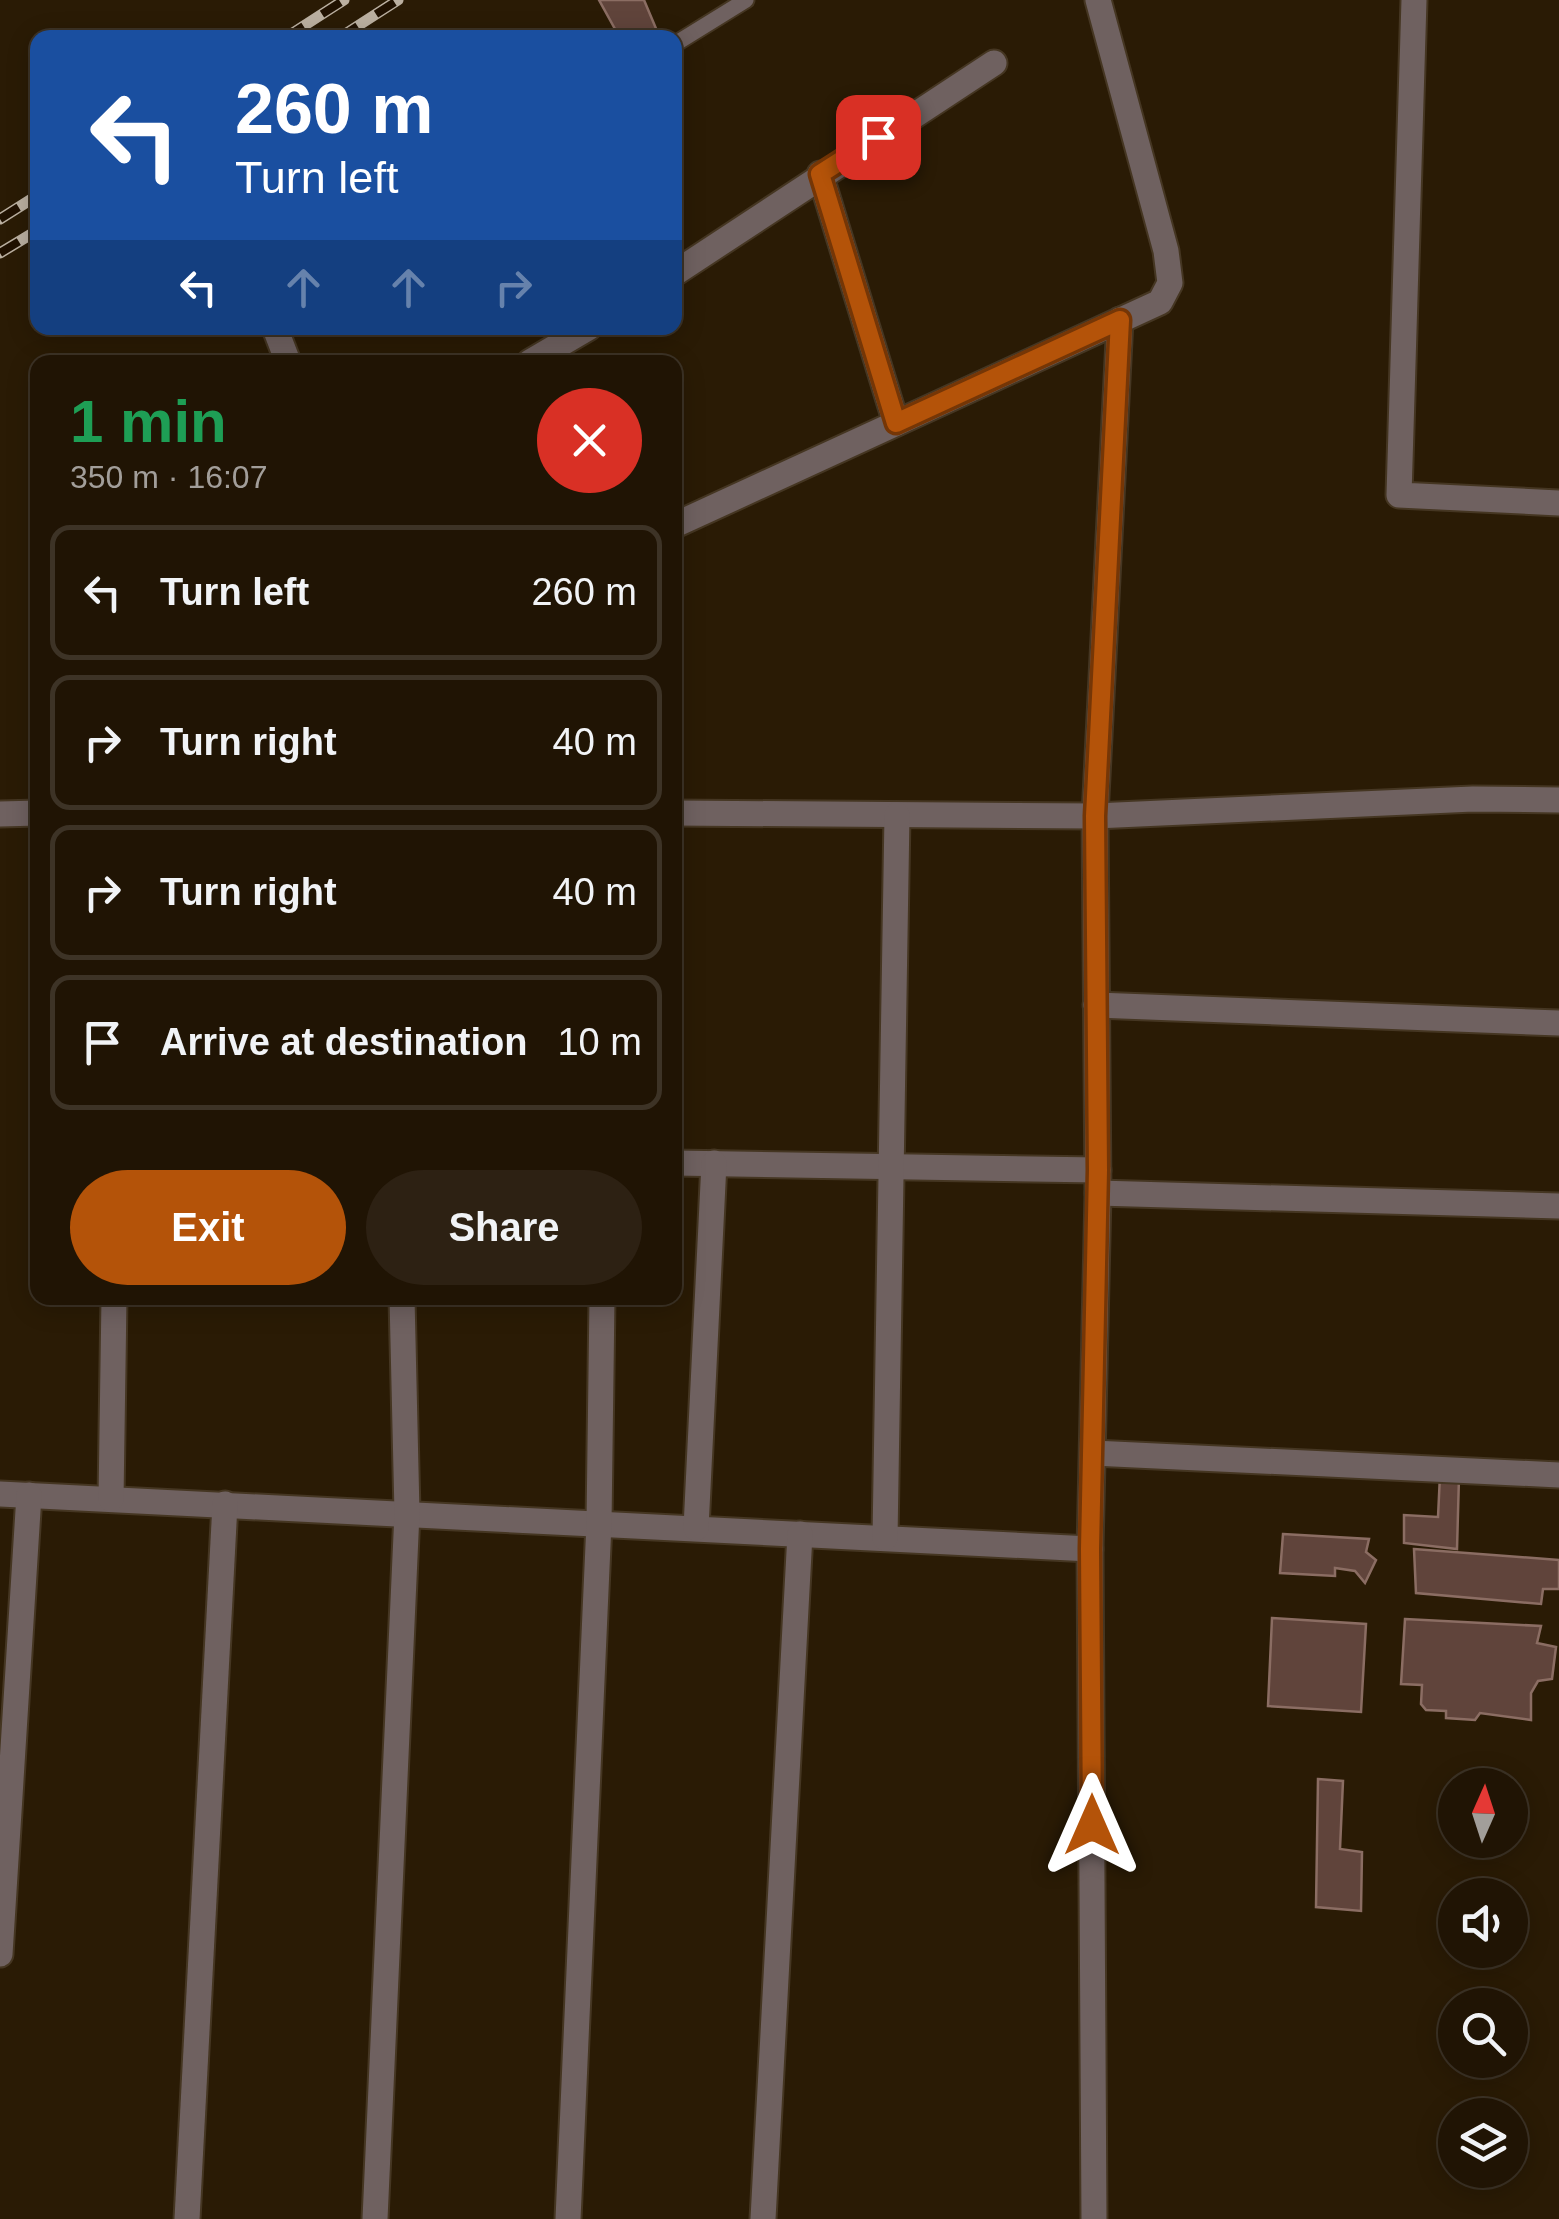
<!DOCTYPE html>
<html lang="en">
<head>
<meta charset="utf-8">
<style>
	:root { --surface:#201404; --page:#2d2113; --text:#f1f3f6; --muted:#a29e9a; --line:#3d3326; --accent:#b45309 }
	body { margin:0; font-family:Helvetica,sans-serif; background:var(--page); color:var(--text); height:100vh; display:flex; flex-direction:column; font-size:38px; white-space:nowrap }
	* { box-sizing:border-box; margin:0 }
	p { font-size:32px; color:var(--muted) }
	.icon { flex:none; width:55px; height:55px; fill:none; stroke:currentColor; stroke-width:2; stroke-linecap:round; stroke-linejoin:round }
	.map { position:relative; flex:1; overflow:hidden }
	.panel { position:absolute; left:30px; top:355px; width:652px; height:950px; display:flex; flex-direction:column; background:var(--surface); border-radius:20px; box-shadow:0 5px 25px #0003,0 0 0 2px var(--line) }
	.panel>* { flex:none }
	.banner { position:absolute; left:30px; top:30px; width:652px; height:305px; border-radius:20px; box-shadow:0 5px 25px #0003,0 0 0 2px var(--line); background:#1a4fa0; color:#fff; overflow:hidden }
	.needle { width:65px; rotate:3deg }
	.fabs { position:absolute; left:1438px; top:1768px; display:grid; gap:20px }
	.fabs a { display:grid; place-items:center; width:90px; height:90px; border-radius:50%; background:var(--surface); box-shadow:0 5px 25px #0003,0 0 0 2px var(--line); font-size:50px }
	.pin { position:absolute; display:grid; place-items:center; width:85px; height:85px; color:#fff; margin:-42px; border-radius:20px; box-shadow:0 5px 15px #0006 }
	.me { position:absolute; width:110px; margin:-55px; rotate:0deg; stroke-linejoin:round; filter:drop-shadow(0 0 8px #0008) }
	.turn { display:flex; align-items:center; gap:35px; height:210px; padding:0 40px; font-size:45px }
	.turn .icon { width:130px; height:130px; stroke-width:2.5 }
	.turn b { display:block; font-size:70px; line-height:85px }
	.lanes { display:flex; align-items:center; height:95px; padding:0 40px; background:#0003; justify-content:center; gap:50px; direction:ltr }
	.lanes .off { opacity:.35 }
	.round { display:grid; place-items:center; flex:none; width:105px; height:105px; border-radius:52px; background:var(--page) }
	.headline { display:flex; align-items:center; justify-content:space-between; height:170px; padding:0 40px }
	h1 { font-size:60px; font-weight:700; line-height:75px; color:#1e9e55 }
	.primary-button { display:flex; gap:20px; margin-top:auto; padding:20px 40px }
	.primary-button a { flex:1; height:115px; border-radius:60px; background:var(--accent); color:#fff; font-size:40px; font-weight:700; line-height:115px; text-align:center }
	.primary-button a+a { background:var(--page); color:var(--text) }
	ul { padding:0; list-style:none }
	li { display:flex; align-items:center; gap:30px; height:135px; margin:0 20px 15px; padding:0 20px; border:5px solid var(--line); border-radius:20px }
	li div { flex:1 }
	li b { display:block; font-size:38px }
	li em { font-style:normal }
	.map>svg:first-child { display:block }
	.building { fill:#60443b; stroke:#8b6d63; stroke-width:2.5 }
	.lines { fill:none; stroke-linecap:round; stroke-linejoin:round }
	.service-casing { stroke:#453622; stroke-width:19 }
	.minor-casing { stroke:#453622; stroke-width:29 }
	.service { stroke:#6f6160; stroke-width:15 }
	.minor { stroke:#6f6160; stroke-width:25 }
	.rail-casing { stroke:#bbb0a1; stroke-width:11 }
	.rail { stroke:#201100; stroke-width:8; stroke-dasharray:22; stroke-linecap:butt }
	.route-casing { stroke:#753606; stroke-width:25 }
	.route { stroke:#b45309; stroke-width:18 }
</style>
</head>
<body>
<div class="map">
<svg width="1559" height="2219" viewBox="0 0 1559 2219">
	<rect width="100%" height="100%" fill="#2a1b05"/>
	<g class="building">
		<polygon points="599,0 644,0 660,38 620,38"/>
		<polygon points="1440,1475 1459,1477 1457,1549 1404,1543 1404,1515 1438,1517"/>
		<polygon points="1283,1534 1369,1539 1366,1552 1376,1560 1365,1583 1355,1571 1335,1568 1335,1576 1280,1573"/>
		<polygon points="1414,1549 1559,1560 1559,1589 1543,1589 1541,1604 1416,1593"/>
		<polygon points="1272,1618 1366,1624 1361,1712 1268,1706"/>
		<polygon points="1405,1619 1541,1626 1537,1643 1556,1647 1552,1679 1538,1681 1531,1693 1531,1720 1480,1713 1475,1720 1446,1718 1446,1711 1426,1710 1421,1704 1422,1685 1401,1684"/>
		<polygon points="1318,1779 1343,1781 1340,1849 1362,1852 1361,1911 1316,1907"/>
	</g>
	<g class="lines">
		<defs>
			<polyline id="service" points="675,44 746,0"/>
			<g id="minor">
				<polyline points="1414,0 1399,495 1559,503"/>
				<polyline points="820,174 896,423"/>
				<polyline points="675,273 994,63"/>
				<polyline points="275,328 288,362"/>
				<polyline points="530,362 588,328"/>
				<polyline points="675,525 1160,302 1170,283 1166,251 1098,0"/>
				<polyline points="675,813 1095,816 1473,799 1559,800"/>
				<polyline points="0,814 38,813"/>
				<polyline points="1096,1005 1559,1023"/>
				<polyline points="675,1163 1098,1170"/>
				<polyline points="1098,1193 1559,1206"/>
				<polyline points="1093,1453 1559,1475"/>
				<polyline points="0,1494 1090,1549"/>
				<polyline points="111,1499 114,1298"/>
				<polyline points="696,1528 714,1163"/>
				<polyline points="885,1538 897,815"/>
				<polyline points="0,1954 29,1495"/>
				<polyline points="187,2219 225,1504"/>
				<polyline points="375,2219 407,1513 402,1298"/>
				<polyline points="568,2219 599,1523 602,1298"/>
				<polyline points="763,2219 800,1534"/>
				<polyline points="1094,2219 1090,1549 1098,1193 1095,816 1120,320"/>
			</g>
		</defs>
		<use href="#service" class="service-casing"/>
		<use href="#minor" class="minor-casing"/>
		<use href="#service" class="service"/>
		<use href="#minor" class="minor"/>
		<defs>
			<g id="rail">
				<polyline points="285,38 344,0"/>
				<polyline points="339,38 398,0"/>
				<polyline points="0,219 38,195"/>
				<polyline points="0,253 38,230"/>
			</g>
		</defs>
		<use href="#rail" class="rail-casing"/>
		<use href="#rail" class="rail"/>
	</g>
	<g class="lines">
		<defs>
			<polyline id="route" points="878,137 820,174 896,423 1120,320 1095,816 1098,1170 1090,1549 1092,1825"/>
		</defs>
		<use href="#route" class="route-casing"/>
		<use href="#route" class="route"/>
	</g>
</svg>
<div class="fabs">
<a><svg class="needle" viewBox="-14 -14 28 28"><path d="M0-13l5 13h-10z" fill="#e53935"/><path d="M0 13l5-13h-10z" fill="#a29e9a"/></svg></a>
<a><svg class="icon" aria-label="sound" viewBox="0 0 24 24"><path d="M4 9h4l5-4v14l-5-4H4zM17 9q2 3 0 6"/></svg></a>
<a><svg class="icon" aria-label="search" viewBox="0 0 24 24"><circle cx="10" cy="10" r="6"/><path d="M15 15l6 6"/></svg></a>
<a><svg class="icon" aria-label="layers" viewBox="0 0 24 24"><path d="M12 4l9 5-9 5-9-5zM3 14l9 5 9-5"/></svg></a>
</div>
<div class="pin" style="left:878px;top:137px;background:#d93025"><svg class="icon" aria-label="arrive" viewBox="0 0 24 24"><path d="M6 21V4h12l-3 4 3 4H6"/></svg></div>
<svg class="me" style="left:1092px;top:1825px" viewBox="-20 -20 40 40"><path d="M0-17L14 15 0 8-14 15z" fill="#b45309" stroke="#fff" stroke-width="4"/></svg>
<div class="banner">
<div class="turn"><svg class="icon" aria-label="left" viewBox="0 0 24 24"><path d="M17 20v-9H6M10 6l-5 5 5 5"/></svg><div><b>260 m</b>Turn left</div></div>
<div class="lanes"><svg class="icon" aria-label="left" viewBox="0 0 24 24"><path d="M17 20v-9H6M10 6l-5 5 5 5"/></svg><svg class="icon off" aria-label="ahead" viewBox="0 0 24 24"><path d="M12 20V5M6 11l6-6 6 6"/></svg><svg class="icon off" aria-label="ahead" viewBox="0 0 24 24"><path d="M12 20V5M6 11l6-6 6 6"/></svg><svg class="icon off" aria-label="right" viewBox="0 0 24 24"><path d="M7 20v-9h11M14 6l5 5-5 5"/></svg></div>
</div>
<section class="panel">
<div class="headline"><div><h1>1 min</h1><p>350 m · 16:07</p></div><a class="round" style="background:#d93025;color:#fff"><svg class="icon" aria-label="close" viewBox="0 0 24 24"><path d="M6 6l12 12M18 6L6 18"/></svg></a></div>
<ul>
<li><svg class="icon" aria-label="left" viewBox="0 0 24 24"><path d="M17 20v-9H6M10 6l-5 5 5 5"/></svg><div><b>Turn left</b></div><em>260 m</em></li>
<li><svg class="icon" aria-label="right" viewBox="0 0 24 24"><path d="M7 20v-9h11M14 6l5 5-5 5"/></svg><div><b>Turn right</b></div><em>40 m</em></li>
<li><svg class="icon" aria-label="right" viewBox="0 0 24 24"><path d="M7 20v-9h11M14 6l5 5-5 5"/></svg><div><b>Turn right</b></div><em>40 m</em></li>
<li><svg class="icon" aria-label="arrive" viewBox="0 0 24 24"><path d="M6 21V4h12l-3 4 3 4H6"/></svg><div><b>Arrive at destination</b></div><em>10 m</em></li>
</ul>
<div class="primary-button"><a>Exit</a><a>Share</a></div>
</section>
</div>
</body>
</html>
